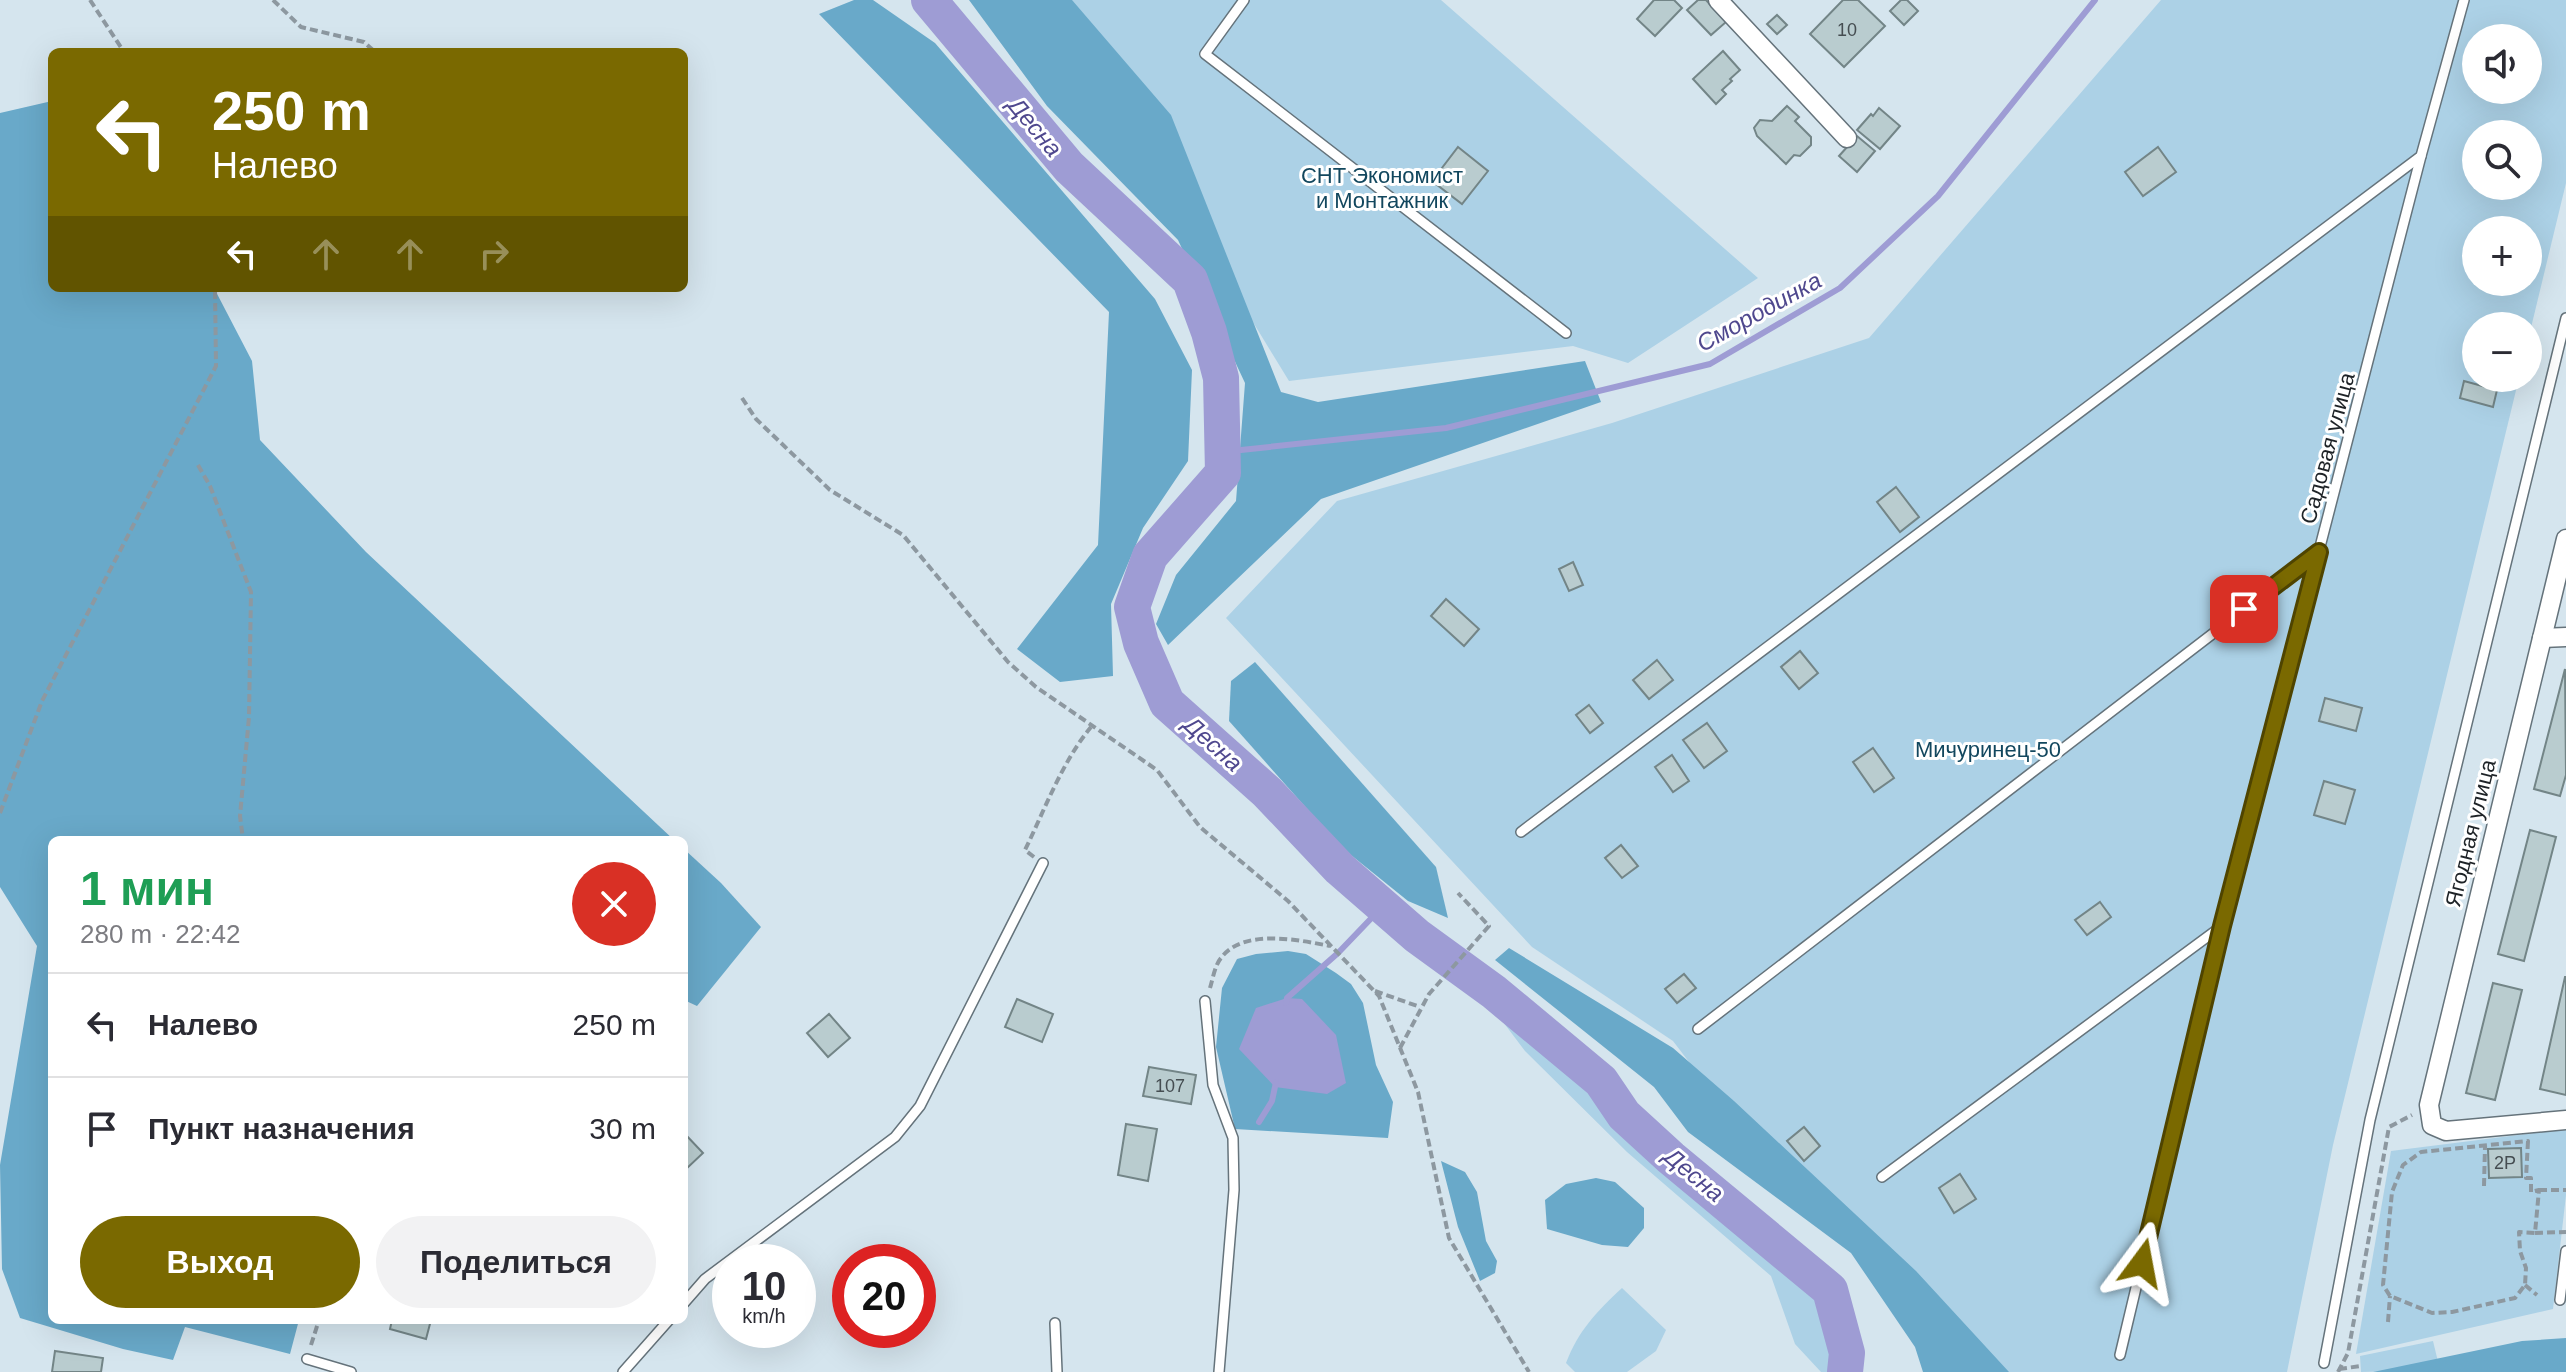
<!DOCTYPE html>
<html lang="ru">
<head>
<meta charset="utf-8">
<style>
	:root { --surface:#fff; --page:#f2f2f3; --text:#2b2b33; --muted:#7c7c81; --line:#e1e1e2; --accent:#7a6900 }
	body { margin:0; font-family:Arial,sans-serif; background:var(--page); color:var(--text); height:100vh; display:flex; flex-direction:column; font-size:30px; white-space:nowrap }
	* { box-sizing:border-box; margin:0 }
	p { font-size:26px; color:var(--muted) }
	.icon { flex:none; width:44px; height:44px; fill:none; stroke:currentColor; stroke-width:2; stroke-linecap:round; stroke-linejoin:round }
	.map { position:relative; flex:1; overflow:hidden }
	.drawer { position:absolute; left:48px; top:836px; width:640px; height:488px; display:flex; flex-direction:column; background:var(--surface); border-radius:12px; box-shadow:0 8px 32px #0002 }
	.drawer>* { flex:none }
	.top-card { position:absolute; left:48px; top:48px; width:640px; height:244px; border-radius:12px; box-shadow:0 8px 32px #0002; background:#7a6900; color:#fff; overflow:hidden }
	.buttons { position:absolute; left:2462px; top:24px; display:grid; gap:16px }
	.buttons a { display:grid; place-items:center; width:80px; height:80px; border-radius:50%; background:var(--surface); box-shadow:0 8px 32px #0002; font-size:40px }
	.speed { position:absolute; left:712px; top:1244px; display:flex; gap:16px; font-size:40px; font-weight:700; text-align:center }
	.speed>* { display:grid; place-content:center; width:104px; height:104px; border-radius:50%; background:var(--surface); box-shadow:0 8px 32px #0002; line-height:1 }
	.speed small { font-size:20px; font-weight:400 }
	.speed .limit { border:12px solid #d22; background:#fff; color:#111 }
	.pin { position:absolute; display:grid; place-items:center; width:68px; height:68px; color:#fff; margin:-34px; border-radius:16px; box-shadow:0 4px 12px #0006 }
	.me { position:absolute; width:88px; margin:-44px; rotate:13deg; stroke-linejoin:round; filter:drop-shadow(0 0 6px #0008) }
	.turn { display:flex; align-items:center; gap:28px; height:168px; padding:0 32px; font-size:36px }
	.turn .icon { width:104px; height:104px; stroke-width:2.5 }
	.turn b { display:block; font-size:56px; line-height:68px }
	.lanes { display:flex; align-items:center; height:76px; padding:0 32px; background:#0003; justify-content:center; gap:40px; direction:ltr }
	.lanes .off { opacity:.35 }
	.round { display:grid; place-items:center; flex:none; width:84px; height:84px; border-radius:42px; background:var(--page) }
	.head { display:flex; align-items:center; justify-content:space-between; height:136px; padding:0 32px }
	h1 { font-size:48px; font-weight:800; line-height:60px; color:#1e9e55 }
	.action { display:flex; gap:16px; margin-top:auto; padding:16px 32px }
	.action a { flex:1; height:92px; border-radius:48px; background:var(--accent); color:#fff; font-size:32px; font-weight:800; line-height:92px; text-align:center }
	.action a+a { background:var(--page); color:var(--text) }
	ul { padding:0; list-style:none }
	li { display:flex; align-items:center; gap:24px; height:104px; padding:0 32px; border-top:2px solid var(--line) }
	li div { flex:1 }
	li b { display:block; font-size:30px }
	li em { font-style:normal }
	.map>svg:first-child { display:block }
	.green { fill:#acd1e6; fill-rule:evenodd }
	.forest { fill:#69a9c9 }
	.water { fill:#9e9cd4 }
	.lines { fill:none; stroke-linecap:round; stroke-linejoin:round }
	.stream { stroke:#9e9cd4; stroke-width:6 }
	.river { stroke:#9e9cd4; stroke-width:36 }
	.building { fill:#b9cccf; stroke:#738587; stroke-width:2 }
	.lane-casing { stroke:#65737b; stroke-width:12 }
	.street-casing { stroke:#65737b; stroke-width:21 }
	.path { stroke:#8d98a0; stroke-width:4; stroke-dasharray:8 4; stroke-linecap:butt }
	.lane { stroke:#fff; stroke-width:9 }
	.street { stroke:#fff; stroke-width:18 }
	.route-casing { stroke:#4f4400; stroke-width:20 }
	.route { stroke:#7a6900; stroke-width:14 }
	.labels { text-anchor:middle; stroke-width:6; stroke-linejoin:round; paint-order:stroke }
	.number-label { font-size:18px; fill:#454d51 }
	.park-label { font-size:22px; fill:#12475e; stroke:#fff }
	.street-label { font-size:22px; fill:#1e2327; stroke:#fff }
	.water-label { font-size:24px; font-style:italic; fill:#4f488e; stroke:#fff }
</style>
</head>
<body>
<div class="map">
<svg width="2566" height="1372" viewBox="0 0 2566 1372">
	<rect width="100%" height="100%" fill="#d5e5ee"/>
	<g class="green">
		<polygon points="1013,0 1441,0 1758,278 1628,363 1573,346 1289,381 1143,142"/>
		<path d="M2161,0H2566V183L2528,340V326H2476V378H2519L2333,1145L2287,1372H1984L1725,1109L1673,1041L1532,947L1226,618L1337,501L1612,423L1869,338ZM2476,38H2528V90H2476ZM2476,134H2528V186H2476ZM2476,230H2528V282H2476Z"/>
		<polygon points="1493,981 1533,1014 1595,1086 1621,1121 1825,1293 1841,1349 1838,1372 1821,1372 1795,1344 1771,1276 1627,1152 1525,1051 1488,1002"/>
		<polygon points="2566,1129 2566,1195 2553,1309 2356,1354 2391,1151"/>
		<path d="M1622,1288L1666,1330L1656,1351L1627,1372H1575L1566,1363C1578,1331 1597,1311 1622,1288Z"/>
		<polygon points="2433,1341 2440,1370 2361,1372 2360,1356"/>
	</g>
	<g class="forest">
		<polygon points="854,0 873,0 935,43 1155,299 1192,370 1188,461 1143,528 1111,604 1113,676 1060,682 1017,649 1098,545 1109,312 819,14"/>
		<polygon points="969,0 1072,0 1171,115 1281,392 1318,402 1585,361 1601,402 1321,499 1168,645 1156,624 1176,575 1236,501 1245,383 1178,240 1047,106"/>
		<polygon points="52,101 52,288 214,288 252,361 260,440 366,552 674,840 52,840 52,1320 299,1320 290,1354 185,1327 173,1360 123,1349 20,1318 2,1269 0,1165 37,946 0,887 0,113"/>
		<polygon points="1255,662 1436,867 1448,918 1408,901 1341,847 1229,721 1231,681"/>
		<polygon points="684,849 721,883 761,927 697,1006 684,1000"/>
		<polygon points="1509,948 1673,1048 1734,1101 1916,1271 2009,1372 1923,1372 1915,1347 1851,1253 1688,1132 1654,1087 1495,960"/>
		<polygon points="1288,951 1306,954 1336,973 1351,984 1363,1003 1376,1065 1393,1102 1388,1138 1235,1129 1216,1047 1222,988 1237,959 1256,954"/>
		<polygon points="1441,1161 1465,1172 1477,1192 1486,1241 1497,1261 1495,1273 1480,1281 1458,1227"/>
		<polygon points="1596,1178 1615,1182 1644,1208 1644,1228 1628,1247 1602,1245 1547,1229 1545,1200 1566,1184"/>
		<polygon points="2566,1338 2566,1372 2373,1372 2522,1341"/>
	</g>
	<polygon class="water" points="1287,998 1302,999 1336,1035 1346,1083 1327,1094 1275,1087 1239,1049 1256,1008"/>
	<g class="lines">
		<g class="stream">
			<polyline points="1222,452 1446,428 1710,364 1840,288 1938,196 2095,0"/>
			<polyline points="1286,1003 1287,998 1338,953 1383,906"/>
			<polyline points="1259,1122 1272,1101 1276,1082"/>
		</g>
		<polyline class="river" points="929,0 1069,167 1190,280 1209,332 1221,378 1223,473 1150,556 1132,607 1141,643 1167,703 1267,792 1340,869 1417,936 1494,992 1601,1081 1624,1115 1671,1158 1830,1290 1847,1353 1845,1372"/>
	</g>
	<g class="building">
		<polygon points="1654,0 1674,0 1682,8 1655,36 1637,19"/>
		<polygon points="1698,0 1706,0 1726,22 1711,35 1687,10"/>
		<polygon points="1843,0 1858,0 1885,26 1844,67 1810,34"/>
		<polygon points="1901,0 1907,0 1918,11 1904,25 1890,11"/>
		<polygon points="1777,15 1787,25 1777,34 1767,24"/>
		<polygon points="1723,51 1740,70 1730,79 1732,81 1722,90 1726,94 1716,104 1693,79"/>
		<polygon points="1787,106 1799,117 1795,121 1811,137 1811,145 1800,156 1794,155 1786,164 1757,136 1754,128 1760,120 1772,121"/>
		<polygon points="1879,108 1900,126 1880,149 1857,130 1871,114 1873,116"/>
		<polygon points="1857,136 1875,151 1857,172 1839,156"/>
		<polygon points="1458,147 1488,171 1462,204 1432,181"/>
		<polygon points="2158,147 2176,172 2143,196 2125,172"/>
		<polygon points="2464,381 2497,390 2493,407 2460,398"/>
		<polygon points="1896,487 1919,517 1900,532 1877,502"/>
		<polygon points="1573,562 1583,585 1569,591 1559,569"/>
		<polygon points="1446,599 1479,629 1464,646 1431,616"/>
		<polygon points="1800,651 1818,673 1799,689 1781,667"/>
		<polygon points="1657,660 1673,680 1649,699 1633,680"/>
		<polygon points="2565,669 2566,775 2560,796 2534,789"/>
		<polygon points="2325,698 2362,708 2356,731 2319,721"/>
		<polygon points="1589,705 1603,723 1590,733 1576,715"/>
		<polygon points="1707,723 1727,751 1704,768 1683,740"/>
		<polygon points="1873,748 1894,778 1874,792 1853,762"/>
		<polygon points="1672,755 1689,781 1673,792 1655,767"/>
		<polygon points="2324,781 2355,790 2345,824 2314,815"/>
		<polygon points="2530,830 2556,837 2524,961 2498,954"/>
		<polygon points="1621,845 1638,866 1622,878 1605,858"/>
		<polygon points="2100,902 2111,917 2087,935 2075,920"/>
		<polygon points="1684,974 1696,988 1677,1003 1665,989"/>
		<polygon points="2565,977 2566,977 2566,1095 2540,1089"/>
		<polygon points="2493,983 2522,990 2495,1100 2466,1093"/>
		<polygon points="1017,999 1053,1014 1042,1042 1005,1027"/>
		<polygon points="829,1014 850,1038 828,1057 807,1033"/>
		<polygon points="1149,1067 1196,1075 1191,1104 1143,1096"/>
		<polygon points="1126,1124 1157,1129 1148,1181 1118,1175"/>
		<polygon points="1804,1127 1820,1146 1804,1161 1787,1141"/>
		<polygon points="684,1133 703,1153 684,1171"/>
		<polygon points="2521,1148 2522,1177 2489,1178 2488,1149"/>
		<polygon points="1960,1174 1976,1199 1954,1213 1939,1188"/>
		<polygon points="392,1320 431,1320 426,1339 390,1329"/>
		<polygon points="55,1351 103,1358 101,1372 52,1372"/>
	</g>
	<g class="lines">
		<defs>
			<g id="lane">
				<polyline points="1244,0 1205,54 1566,333"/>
				<polyline points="1521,832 2421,156 2464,0"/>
				<polyline points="1205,1001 1213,1085 1233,1138 1234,1190 1219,1372"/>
				<polyline points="1698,1029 2319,552"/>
				<polyline points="1882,1177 2222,926"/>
				<polyline points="2560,1300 2566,1251"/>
				<polyline points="684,1303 705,1279 895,1137 920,1106 1043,863"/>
				<polyline points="1055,1323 1057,1372"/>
				<polyline points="2120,1355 2222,926 2421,156"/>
				<polyline points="307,1359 351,1372"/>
				<polyline points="2324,1363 2370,1120 2566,318"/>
				<polyline points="623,1372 669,1320"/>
			</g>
			<g id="street">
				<polyline points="1718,0 1847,138"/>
				<polyline points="2566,539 2429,1105 2432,1125 2446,1131 2566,1120"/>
				<polyline points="2542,638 2566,637"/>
			</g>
		</defs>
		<use href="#lane" class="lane-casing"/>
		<use href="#street" class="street-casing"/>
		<g class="path">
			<polyline points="90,0 124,52"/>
			<polyline points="273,0 301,27 364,42 375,52"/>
			<polyline points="742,398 756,419 830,490 903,535 1008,662 1036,687 1157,770 1200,827 1288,901 1379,996 1418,1092 1449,1238 1529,1372"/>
			<polyline points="198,465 210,486 251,592 249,717 240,816 243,840"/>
			<polyline points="0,813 42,701 216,366 215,288"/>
			<path d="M1034,857L1025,850C1045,809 1062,762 1091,727"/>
			<path d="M1210,988C1213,978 1215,965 1221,958C1243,928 1299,940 1330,946"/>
			<polyline points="1375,991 1420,1007"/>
			<polyline points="1400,1048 1429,994 1489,926 1458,893"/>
			<polygon points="2528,1141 2526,1178 2531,1178 2531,1192 2539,1190 2535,1233 2519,1232 2520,1251 2526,1268 2525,1285 2515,1298 2452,1312 2432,1313 2390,1296 2383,1285 2392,1192 2403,1165 2421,1152"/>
			<polyline points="2484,1186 2485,1147"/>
			<polyline points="2539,1190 2566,1190"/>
			<polyline points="2535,1233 2566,1232"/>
			<polyline points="2525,1285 2537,1295"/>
			<polyline points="2388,1322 2390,1296"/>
			<polyline points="311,1345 319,1320"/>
			<polyline points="2339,1369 2361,1366"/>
			<polyline points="2338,1372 2348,1353 2389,1127 2412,1115"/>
		</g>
		<use href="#lane" class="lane"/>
		<use href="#street" class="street"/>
	</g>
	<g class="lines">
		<defs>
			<polyline id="route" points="2142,1263 2222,926 2319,552 2244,609"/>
		</defs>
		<use href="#route" class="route-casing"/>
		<use href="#route" class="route"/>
	</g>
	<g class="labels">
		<g class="number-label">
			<text x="1847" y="36">10</text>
			<text x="1170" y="1092">107</text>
			<text x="2505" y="1169">2Р</text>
		</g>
		<g class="park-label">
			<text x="1382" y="183">СНТ Экономист<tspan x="1382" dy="25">и Монтажник</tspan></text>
			<text x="1988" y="757">Мичуринец-50</text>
		</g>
		<g class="street-label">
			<text transform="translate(2327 448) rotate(-75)" y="8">Садовая улица</text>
			<text transform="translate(2470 833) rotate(-76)" y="8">Ягодная улица</text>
		</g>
		<g class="water-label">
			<text transform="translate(1035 127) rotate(50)" y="8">Десна</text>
			<text transform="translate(1759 312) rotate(-29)" y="8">Смородинка</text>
			<text transform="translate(1213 744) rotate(42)" y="8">Десна</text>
			<text transform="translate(1694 1175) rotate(40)" y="8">Десна</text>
		</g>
	</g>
</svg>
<div class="buttons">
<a><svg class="icon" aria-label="sound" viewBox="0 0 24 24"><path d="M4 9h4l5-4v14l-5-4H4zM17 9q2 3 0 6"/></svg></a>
<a><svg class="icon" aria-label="search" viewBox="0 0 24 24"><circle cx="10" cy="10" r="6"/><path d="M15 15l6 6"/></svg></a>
<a>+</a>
<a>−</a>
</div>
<div class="speed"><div>10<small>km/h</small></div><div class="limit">20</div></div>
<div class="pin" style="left:2244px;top:609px;background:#d93025"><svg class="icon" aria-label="arrive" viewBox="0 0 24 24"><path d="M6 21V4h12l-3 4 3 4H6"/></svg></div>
<svg class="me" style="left:2142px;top:1263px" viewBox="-20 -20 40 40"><path d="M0-17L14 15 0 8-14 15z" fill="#7a6900" stroke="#fff" stroke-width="4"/></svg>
<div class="top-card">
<div class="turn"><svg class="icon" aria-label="left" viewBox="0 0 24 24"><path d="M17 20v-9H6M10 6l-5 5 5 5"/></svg><div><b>250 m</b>Налево</div></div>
<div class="lanes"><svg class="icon" aria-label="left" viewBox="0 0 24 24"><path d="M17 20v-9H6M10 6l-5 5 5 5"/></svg><svg class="icon off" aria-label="ahead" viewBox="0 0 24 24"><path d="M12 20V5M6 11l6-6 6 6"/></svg><svg class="icon off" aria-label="ahead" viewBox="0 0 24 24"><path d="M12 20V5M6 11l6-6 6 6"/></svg><svg class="icon off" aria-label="right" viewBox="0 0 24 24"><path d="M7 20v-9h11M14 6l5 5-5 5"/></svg></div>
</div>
<section class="drawer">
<div class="head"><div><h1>1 мин</h1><p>280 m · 22:42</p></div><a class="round" style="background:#d93025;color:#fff"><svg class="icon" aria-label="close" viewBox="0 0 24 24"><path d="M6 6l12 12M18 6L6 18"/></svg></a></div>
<ul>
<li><svg class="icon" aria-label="left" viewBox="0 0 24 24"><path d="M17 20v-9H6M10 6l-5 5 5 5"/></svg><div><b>Налево</b></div><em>250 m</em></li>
<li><svg class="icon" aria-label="arrive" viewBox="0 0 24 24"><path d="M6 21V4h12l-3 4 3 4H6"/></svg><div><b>Пункт назначения</b></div><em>30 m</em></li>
</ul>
<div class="action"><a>Выход</a><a>Поделиться</a></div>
</section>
</div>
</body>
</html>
